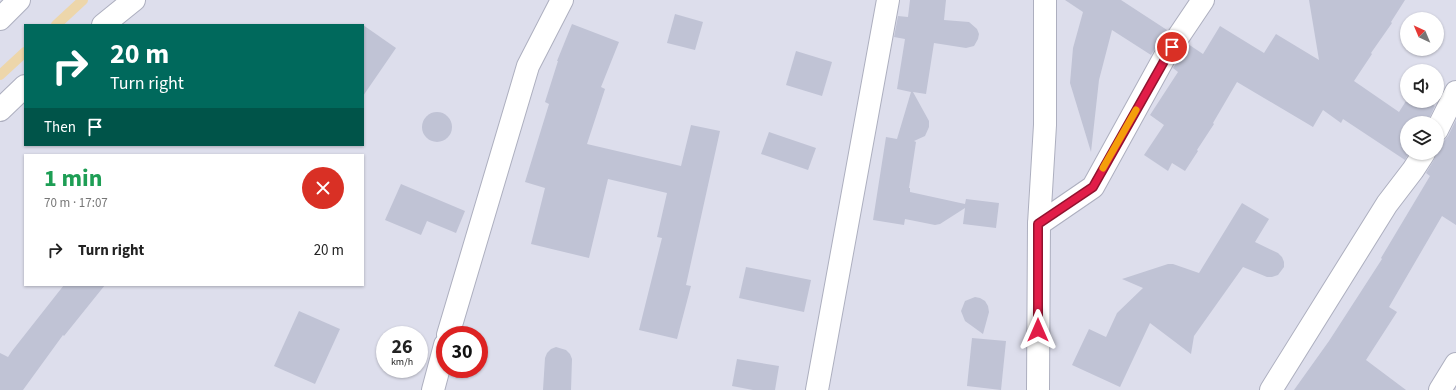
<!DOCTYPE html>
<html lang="en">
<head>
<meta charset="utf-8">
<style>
	:root { --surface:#fff; --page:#f2f2f2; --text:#222; --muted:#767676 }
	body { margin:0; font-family:"Source Sans 3",sans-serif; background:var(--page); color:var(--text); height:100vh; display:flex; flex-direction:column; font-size:15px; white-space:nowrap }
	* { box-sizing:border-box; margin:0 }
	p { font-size:13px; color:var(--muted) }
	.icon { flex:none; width:22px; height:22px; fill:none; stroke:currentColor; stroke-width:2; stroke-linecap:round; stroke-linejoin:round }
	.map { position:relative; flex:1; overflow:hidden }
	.drawer { position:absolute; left:24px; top:154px; width:340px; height:132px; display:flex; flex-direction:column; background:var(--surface); border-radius:0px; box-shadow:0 1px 3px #0004 }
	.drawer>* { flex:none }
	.banner { position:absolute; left:24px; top:24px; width:340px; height:122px; border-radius:0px; box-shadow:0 1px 3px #0004; background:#00695c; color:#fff; overflow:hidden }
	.needle { width:26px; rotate:316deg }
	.fabs { position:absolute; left:1400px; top:12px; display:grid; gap:8px }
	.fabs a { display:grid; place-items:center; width:44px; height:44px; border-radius:50%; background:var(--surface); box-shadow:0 1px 3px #0004; font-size:20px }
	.speed { position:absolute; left:376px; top:326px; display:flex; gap:8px; font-size:20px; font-weight:700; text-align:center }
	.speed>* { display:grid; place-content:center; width:52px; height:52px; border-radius:50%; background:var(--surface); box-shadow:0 1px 3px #0004; line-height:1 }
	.speed small { font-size:10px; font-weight:400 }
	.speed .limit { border:6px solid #d22; background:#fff; color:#111 }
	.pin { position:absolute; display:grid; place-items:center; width:34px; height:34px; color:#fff; margin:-17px; border:2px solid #fff; border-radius:50%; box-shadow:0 1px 4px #0007 }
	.me { position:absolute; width:44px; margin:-22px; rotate:0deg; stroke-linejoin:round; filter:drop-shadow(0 0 3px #0008) }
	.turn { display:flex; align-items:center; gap:14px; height:84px; padding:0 20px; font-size:18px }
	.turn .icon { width:52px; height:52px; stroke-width:2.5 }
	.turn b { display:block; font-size:28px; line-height:34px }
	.then { display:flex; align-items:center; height:38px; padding:0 20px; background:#0003; gap:8px; font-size:15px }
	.round { display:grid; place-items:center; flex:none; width:42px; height:42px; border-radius:21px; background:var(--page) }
	.headline { display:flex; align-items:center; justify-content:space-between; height:68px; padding:0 20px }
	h1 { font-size:24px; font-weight:700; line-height:30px; color:#1e9e55 }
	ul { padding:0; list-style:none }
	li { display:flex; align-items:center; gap:12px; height:56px; padding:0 20px }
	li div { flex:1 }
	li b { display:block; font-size:15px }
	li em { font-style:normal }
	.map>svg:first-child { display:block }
	.residential { fill:#dddeec; fill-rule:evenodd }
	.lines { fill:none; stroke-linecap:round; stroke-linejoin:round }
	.stream { stroke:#edd6aa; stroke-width:10 }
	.building { fill:#c0c3d5 }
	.street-casing { stroke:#adafbf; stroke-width:24 }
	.street { stroke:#fff; stroke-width:22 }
	.route-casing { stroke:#92132f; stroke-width:10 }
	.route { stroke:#e11d48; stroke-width:7 }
	.slow { stroke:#f59e0b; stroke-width:7 }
</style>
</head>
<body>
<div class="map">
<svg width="1456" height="390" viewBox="0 0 1456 390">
	<rect width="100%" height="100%" fill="#eaebf4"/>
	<path class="residential" d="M0,0H1456V390H0ZM1407,19H1437V49H1407ZM25,25H363V145H25ZM1407,71H1437V101H1407ZM1407,123H1437V153H1407ZM25,155H363V285H25ZM385,335H419V369H385ZM445,335H479V369H445Z"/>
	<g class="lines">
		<g class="stream">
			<polyline points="56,25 83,0"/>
			<polyline points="0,75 25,52"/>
		</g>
	</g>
	<g class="building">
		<polygon points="910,0 946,0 944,20 969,22 977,29 979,34 978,39 974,46 966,48 934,43 926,94 913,92 929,121 929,127 925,136 914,141 916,142 909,188 910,188 910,192 965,204 966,199 999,203 996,228 963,224 965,208 940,224 935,225 905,219 904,225 873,220 886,137 897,139 911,92 897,89 905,39 894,37 898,16 908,17"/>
		<polygon points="1065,0 1121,0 1167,30 1151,55 1112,30 1099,80 1091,152 1070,83 1073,48 1083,12"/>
		<polygon points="1309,0 1405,0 1391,22 1392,23 1371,53 1372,54 1354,81 1399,112 1406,101 1427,101 1435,106 1427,123 1407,123 1407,153 1409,153 1405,160 1343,119 1341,123 1323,110 1313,127 1237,82 1213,123 1214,124 1197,150 1198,151 1185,171 1172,163 1168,171 1144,155 1164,125 1150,115 1178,72 1173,68 1175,65 1188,44 1203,54 1220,26 1264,53 1276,34 1319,60"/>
		<polygon points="675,14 703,22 695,50 667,43"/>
		<polygon points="572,24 619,42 601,87 605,89 587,144 681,166 691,125 720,131 686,285 691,286 677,339 639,330 662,238 657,237 667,193 608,179 589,258 531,244 545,188 525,182 549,104 545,102 558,61 557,61"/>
		<polygon points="363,25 396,48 363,96"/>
		<polygon points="796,51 832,62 822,96 786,85"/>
		<circle cx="437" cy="127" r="15"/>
		<polygon points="1456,120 1456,225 1442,216 1389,307 1397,312 1366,360 1406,390 1294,390 1329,341 1382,259 1381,258 1430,176 1426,173 1434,160 1437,153 1437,142 1444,141 1448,136"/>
		<polygon points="769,132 816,148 808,170 761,154"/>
		<polygon points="401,184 465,211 456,233 427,221 421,235 385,220"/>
		<polygon points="1242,203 1269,219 1255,242 1278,253 1282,257 1284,262 1284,267 1278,275 1272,277 1267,277 1243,267 1194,336 1191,354 1150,323 1120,387 1072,365 1089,329 1106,337 1117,313 1143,288 1122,279 1168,264 1173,264 1199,273"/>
		<polygon points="746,267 811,280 804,312 739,298"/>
		<polygon points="64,285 105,285 64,336 63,335 23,390 0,390 0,353 8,357 12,351"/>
		<polygon points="975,297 980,298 985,301 988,306 989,312 983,334 965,321 961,311 965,301"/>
		<polygon points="299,311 340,329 315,384 274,366"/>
		<polygon points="972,338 1006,341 1001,390 967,386"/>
		<polygon points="556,347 566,350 570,354 572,359 571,390 543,390 545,358 547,353 551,349"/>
		<polygon points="737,359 779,366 775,390 753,390 732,386"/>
	</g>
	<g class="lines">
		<defs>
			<g id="street">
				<polyline points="0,19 19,0"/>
				<polyline points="103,25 134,0"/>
				<polyline points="0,110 25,86"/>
				<polyline points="1437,130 1456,92"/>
				<polyline points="1039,224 1093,187 1164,58 1203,0"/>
				<polyline points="448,335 528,66 562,0"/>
				<polyline points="433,390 445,345"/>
				<polyline points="817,390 888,0"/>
				<polyline points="1038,390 1039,224 1045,125 1045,0"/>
				<polyline points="1271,390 1387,204 1413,170 1424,153"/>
				<polyline points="1440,390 1456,364"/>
			</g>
		</defs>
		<use href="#street" class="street-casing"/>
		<use href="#street" class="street"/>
	</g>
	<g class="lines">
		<defs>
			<polyline id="route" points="1038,330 1038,224 1093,187 1172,47"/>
		</defs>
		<use href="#route" class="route-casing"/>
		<use href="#route" class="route"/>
		<polyline class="slow" points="1103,168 1136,110"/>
	</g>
</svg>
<div class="fabs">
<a><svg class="needle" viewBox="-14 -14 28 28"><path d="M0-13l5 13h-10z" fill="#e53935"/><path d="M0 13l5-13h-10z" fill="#767676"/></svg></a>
<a><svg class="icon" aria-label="sound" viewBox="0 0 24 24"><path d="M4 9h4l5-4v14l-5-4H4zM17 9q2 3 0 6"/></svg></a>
<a><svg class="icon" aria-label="layers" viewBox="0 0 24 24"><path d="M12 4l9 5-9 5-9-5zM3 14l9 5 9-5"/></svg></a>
</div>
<div class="speed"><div>26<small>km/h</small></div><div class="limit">30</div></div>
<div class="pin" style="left:1172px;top:47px;background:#d93025"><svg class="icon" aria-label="arrive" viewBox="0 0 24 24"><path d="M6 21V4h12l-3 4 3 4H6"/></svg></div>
<svg class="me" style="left:1038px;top:330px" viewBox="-20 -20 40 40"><path d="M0-17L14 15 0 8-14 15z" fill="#e11d48" stroke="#fff" stroke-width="4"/></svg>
<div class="banner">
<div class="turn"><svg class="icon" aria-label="right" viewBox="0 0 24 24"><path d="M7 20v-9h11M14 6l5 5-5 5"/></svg><div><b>20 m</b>Turn right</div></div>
<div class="then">Then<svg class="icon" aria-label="arrive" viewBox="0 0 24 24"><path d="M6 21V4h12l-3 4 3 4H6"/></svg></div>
</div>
<section class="drawer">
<div class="headline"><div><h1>1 min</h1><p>70 m · 17:07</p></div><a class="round" style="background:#d93025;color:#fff"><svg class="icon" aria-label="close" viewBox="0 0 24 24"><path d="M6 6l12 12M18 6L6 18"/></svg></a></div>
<ul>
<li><svg class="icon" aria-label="right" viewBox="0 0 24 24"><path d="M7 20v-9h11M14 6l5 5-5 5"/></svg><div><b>Turn right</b></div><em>20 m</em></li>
</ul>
</section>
</div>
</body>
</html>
